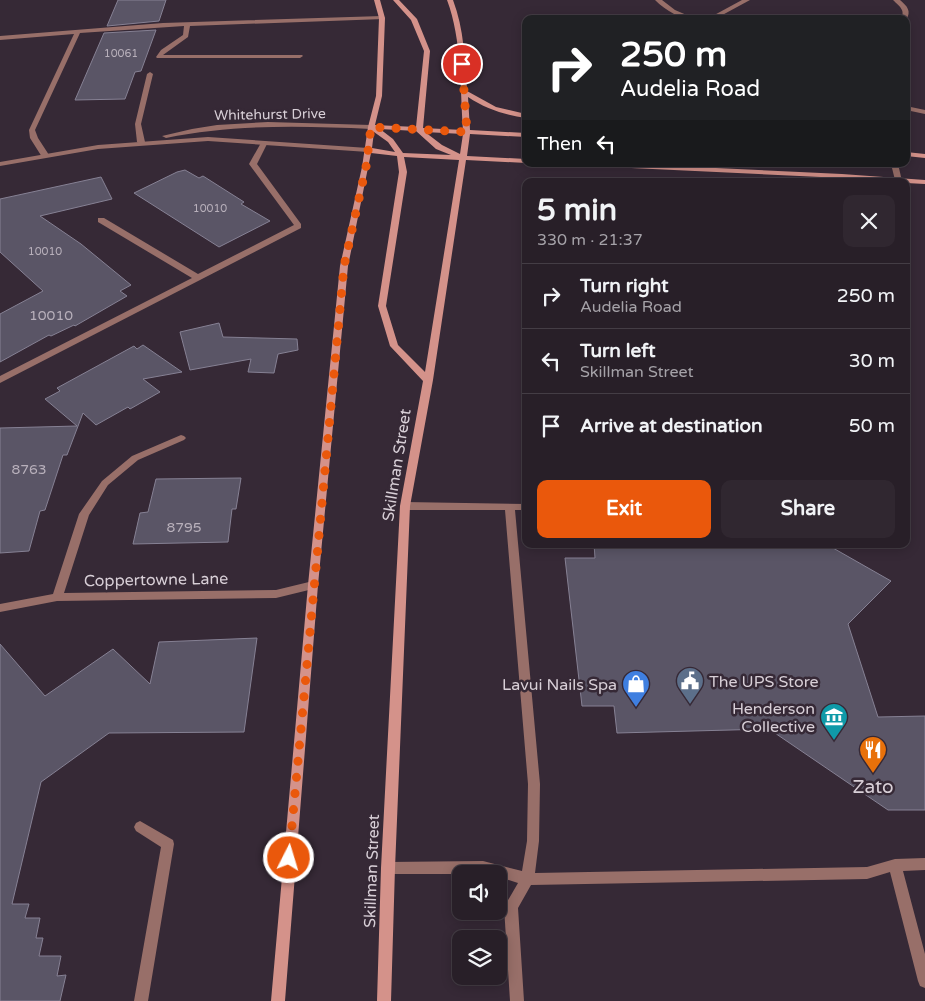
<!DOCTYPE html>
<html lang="en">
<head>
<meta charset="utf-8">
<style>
	:root { --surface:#281f28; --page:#302730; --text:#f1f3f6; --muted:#a5a2a8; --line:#443d45; --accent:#ea580c }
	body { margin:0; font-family:"Varela Round",sans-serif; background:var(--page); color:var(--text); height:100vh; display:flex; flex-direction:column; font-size:19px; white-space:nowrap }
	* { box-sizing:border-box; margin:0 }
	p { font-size:16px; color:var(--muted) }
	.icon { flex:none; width:28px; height:28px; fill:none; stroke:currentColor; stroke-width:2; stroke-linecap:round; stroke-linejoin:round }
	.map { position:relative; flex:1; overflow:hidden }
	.panel { position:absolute; left:522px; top:178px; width:388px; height:370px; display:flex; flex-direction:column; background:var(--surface); border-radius:10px; box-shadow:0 2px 12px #0003,0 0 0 1px var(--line) }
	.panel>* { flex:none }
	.banner { position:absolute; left:522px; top:15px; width:388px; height:152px; border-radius:10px; box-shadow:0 2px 12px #0003,0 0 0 1px var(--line); background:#202124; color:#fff; overflow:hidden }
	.tools { position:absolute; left:452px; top:865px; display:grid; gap:10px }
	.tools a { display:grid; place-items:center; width:55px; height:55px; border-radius:10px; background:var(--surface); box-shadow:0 2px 12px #0003,0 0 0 1px var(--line); font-size:25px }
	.pin { position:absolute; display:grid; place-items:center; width:42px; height:42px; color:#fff; margin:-21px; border:2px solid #fff; border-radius:50%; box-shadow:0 1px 5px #0007 }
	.me { position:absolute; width:55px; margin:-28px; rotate:5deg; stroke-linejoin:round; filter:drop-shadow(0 0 4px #0008) }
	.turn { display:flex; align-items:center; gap:18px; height:105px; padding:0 15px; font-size:22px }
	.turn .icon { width:65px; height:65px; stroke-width:2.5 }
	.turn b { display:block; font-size:35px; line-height:42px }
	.then { display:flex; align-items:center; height:48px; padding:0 15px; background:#0003; gap:10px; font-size:19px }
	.round { display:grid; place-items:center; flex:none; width:52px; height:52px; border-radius:10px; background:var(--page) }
	.summary { display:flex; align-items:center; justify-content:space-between; height:85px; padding:0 15px }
	h1 { font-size:30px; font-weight:700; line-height:38px }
	.cta { display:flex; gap:10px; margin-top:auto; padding:10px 15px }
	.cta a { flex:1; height:58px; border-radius:10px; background:var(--accent); color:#fff; font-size:20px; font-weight:700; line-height:58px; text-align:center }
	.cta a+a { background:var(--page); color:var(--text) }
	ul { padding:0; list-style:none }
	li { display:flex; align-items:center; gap:15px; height:65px; padding:0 15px; border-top:1px solid var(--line) }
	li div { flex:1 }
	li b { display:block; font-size:19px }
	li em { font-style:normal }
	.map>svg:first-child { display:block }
	.building { fill:#5a5566; stroke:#868194 }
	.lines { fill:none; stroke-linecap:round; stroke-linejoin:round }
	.service { fill:#986f69; fill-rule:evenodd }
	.minor { fill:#986f69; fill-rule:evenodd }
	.tertiary { fill:#986f69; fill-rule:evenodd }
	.secondary { fill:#d4928a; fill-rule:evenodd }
	.route { stroke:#ea580c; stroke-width:9; stroke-dasharray:0 16.2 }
	.labels { text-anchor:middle; stroke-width:5; stroke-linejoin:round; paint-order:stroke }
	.far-number-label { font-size:11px; fill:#b8b0bb }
	.far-street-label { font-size:14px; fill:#d8cfd7; stroke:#362936 }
	.number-label { font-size:14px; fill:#b8b0bb }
	.street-label { font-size:16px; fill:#d8cfd7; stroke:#362936 }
	.poi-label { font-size:16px; fill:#d8cfd7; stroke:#362936; text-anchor:end }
	.near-poi-label { font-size:19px; fill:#d8cfd7; stroke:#362936 }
</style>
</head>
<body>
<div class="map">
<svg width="925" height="1001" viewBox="0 0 925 1001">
	<rect width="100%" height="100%" fill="#362936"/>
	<g class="building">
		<polygon points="118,0 166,0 159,21 107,26"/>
		<polygon points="156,30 141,71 135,72 125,99 75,100 104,33"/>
		<polygon points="185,170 199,178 203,176 244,202 241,204 270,221 219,247 134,193 177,172"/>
		<polygon points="101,177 112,199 40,216 81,244 131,285 120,291 127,296 75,326 74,325 51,336 49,335 0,362 0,314 43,291 0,252 0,199"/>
		<polygon points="219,323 223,337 297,339 298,350 278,354 274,373 248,372 251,359 190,370 180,332"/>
		<polygon points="143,345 182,372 143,379 160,392 130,409 128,407 96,425 83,413 67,455 63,455 45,510 40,511 29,551 0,553 0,428 77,426 45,399 60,391 57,388 134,346 137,349"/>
		<polygon points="241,478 236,509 232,509 228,542 133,544 140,513 148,512 156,479"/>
		<polygon points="594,544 826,544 891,581 848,624 878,717 925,716 925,810 888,810 769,729 617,733 614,706 582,706 565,558 595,558"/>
		<polygon points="257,638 244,732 109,733 41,782 12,904 29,904 25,918 40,918 36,938 43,938 39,956 61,956 57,976 66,975 60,1001 0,1001 0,644 45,696 113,649 150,684 159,642"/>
	</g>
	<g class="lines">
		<g class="service">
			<path d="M655,0H662L675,10L696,19C680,19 666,11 655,0Z"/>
			<polygon points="742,0 750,0 715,19 707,19"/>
			<path d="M893,0H900C907,6 912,11 906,20V19H901C906,10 899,6 893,0Z"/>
			<polygon points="382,16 385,18 384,19 190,26 188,37 163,55 302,55 303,56 300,58 157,58 156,57 161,50 183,35 184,26 80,33 35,130 38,138 49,155 45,157 42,157 30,138 29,130 74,34 0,40 0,36 163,23"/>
			<polygon points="150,72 153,74 141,124 145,142 141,144 137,142 135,124 147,74"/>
			<polygon points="906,106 925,110 925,114 906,110"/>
			<polygon points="262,141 268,142 257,164 301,224 301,228 0,383 0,376 192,278 98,222 98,218 104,218 198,274 294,225 249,164"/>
			<polygon points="891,164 898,164 902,181 895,180"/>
			<polygon points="405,502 526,504 526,510 515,510 540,784 539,841 535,873 867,867 895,859 925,858 925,870 903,871 925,954 925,988 920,986 918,981 890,872 867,879 531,885 518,908 524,1001 510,1001 504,907 518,883 499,877 499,874 388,874 383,872 381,868 383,864 388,862 483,861 522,871 527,841 528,784 505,510 405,510 400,506"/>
		</g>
		<g class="minor">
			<polygon points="181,435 184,436 186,438 184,440 138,460 108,485 89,515 64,593 276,590 313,581 317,582 318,585 317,588 276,598 57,601 0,612 0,604 53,594 79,514 102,481 132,456"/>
			<polygon points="140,821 173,840 174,844 148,1001 134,1001 161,847 136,831 134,827 136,823"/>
		</g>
		<g class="tertiary">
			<path d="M268,122L371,125L374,127L371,129C302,126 234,124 166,138L162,136L192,129L217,125Z"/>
			<polygon points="208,137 368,148 372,150 368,152 208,141 98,149 0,166 0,162 98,145"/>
		</g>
		<g class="secondary">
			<path d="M374,0H380L385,18L382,96L375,125L416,127L424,51L411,20L393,0H399L417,19L430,51L423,128L463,130C460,87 462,40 447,0H453C464,29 465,60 467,91L496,107L526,114V118C505,115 486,109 468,97L470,130L526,133V137L470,134L467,156L526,159V163L466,160L433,380L410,506L395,868L391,1001H377L381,868L400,506L423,381L390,346L378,306L399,172L397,156L371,153L348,266L318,585L285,1001H271L308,585L340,266L362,167L368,127L376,96L379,18ZM380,129L416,131L436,149L451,155L403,153L393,139ZM374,132L388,142L395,152L372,148ZM425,132L463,134L460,154L442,145ZM404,157L459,160L425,372L398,345L386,306L407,172Z"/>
			<polygon points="906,152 925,154 925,158 906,156"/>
			<polygon points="585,164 630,164 842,174 925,180 925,184 906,183 906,181 589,166"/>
		</g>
	</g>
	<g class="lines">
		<polyline class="route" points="289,858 344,266 366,167 371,127 467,132 462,64"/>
	</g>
	<defs>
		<symbol id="civic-pin" viewBox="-11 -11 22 30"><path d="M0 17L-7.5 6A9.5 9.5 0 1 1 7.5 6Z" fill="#5c6f8a" stroke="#362936"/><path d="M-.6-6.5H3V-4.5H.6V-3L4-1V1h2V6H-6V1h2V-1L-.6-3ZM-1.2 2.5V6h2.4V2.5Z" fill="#fff"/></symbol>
		<symbol id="shop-pin" viewBox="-11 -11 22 30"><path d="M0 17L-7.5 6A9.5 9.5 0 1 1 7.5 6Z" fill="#3f7fe0" stroke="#362936"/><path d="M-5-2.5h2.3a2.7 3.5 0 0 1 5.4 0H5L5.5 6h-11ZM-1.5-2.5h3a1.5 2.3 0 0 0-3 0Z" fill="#fff"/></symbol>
		<symbol id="museum-pin" viewBox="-11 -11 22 30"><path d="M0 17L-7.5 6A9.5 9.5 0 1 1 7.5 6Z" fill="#0f9aa8" stroke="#362936"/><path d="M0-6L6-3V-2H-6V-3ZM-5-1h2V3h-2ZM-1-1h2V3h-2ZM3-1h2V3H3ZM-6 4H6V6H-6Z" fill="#fff"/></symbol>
		<symbol id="restaurant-pin" viewBox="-11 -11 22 30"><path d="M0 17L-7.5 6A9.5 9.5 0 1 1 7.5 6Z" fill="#e8710a" stroke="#362936"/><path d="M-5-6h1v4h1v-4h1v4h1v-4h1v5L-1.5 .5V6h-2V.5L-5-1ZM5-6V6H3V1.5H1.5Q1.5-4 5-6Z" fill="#fff"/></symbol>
	</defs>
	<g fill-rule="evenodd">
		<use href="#civic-pin" x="674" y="665" width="32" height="43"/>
		<use href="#shop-pin" x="620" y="668" width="32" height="43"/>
		<use href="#museum-pin" x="818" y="701" width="32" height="43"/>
		<use href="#restaurant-pin" x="857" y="734" width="32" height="43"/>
	</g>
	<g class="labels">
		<g class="far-number-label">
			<text x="121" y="57">10061</text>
			<text x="210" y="212">10010</text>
			<text x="45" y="255">10010</text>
		</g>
		<g class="far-street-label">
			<text transform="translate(270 114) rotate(-1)" y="5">Whitehurst Drive</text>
		</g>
		<g class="number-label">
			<text x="51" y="320">10010</text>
			<text x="29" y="474">8763</text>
			<text x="184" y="532">8795</text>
		</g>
		<g class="street-label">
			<text transform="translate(396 465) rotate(-81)" y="6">Skillman Street</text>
			<text transform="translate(156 579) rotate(-1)" y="6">Coppertowne Lane</text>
			<text transform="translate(371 871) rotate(-88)" y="6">Skillman Street</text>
		</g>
		<g class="poi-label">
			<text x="709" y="687" text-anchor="start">The UPS Store</text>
			<text x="617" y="690">Lavui Nails Spa</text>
			<text x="815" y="714">Henderson<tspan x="815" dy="18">Collective</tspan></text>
		</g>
		<g class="near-poi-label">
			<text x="873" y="793">Zato</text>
		</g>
	</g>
</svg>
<div class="tools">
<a><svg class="icon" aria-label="sound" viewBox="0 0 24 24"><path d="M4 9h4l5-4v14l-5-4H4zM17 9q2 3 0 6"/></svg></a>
<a><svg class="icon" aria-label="layers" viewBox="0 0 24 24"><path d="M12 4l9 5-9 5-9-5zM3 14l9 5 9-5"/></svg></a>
</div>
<div class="pin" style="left:462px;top:64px;background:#d93025"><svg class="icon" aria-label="arrive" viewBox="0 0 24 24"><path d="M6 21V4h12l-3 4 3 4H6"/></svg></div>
<svg class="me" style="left:289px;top:858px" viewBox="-20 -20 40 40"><circle r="17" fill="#ea580c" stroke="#fff" stroke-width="3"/><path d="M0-11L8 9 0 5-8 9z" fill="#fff"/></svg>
<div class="banner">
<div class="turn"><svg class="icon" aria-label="right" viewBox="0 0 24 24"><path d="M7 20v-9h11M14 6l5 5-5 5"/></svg><div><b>250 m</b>Audelia Road</div></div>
<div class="then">Then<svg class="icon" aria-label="left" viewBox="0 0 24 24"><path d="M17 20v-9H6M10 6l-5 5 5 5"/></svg></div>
</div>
<section class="panel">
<div class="summary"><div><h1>5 min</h1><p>330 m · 21:37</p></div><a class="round"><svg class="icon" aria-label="close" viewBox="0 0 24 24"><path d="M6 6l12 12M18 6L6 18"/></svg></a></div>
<ul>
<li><svg class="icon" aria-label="right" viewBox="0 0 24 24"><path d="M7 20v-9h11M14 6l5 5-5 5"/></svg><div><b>Turn right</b><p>Audelia Road</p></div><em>250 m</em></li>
<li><svg class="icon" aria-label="left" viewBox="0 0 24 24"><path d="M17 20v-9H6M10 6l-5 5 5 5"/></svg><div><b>Turn left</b><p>Skillman Street</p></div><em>30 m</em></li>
<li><svg class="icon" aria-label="arrive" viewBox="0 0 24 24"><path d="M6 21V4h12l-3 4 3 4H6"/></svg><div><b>Arrive at destination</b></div><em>50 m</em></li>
</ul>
<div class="cta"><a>Exit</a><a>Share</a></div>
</section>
</div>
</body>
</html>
